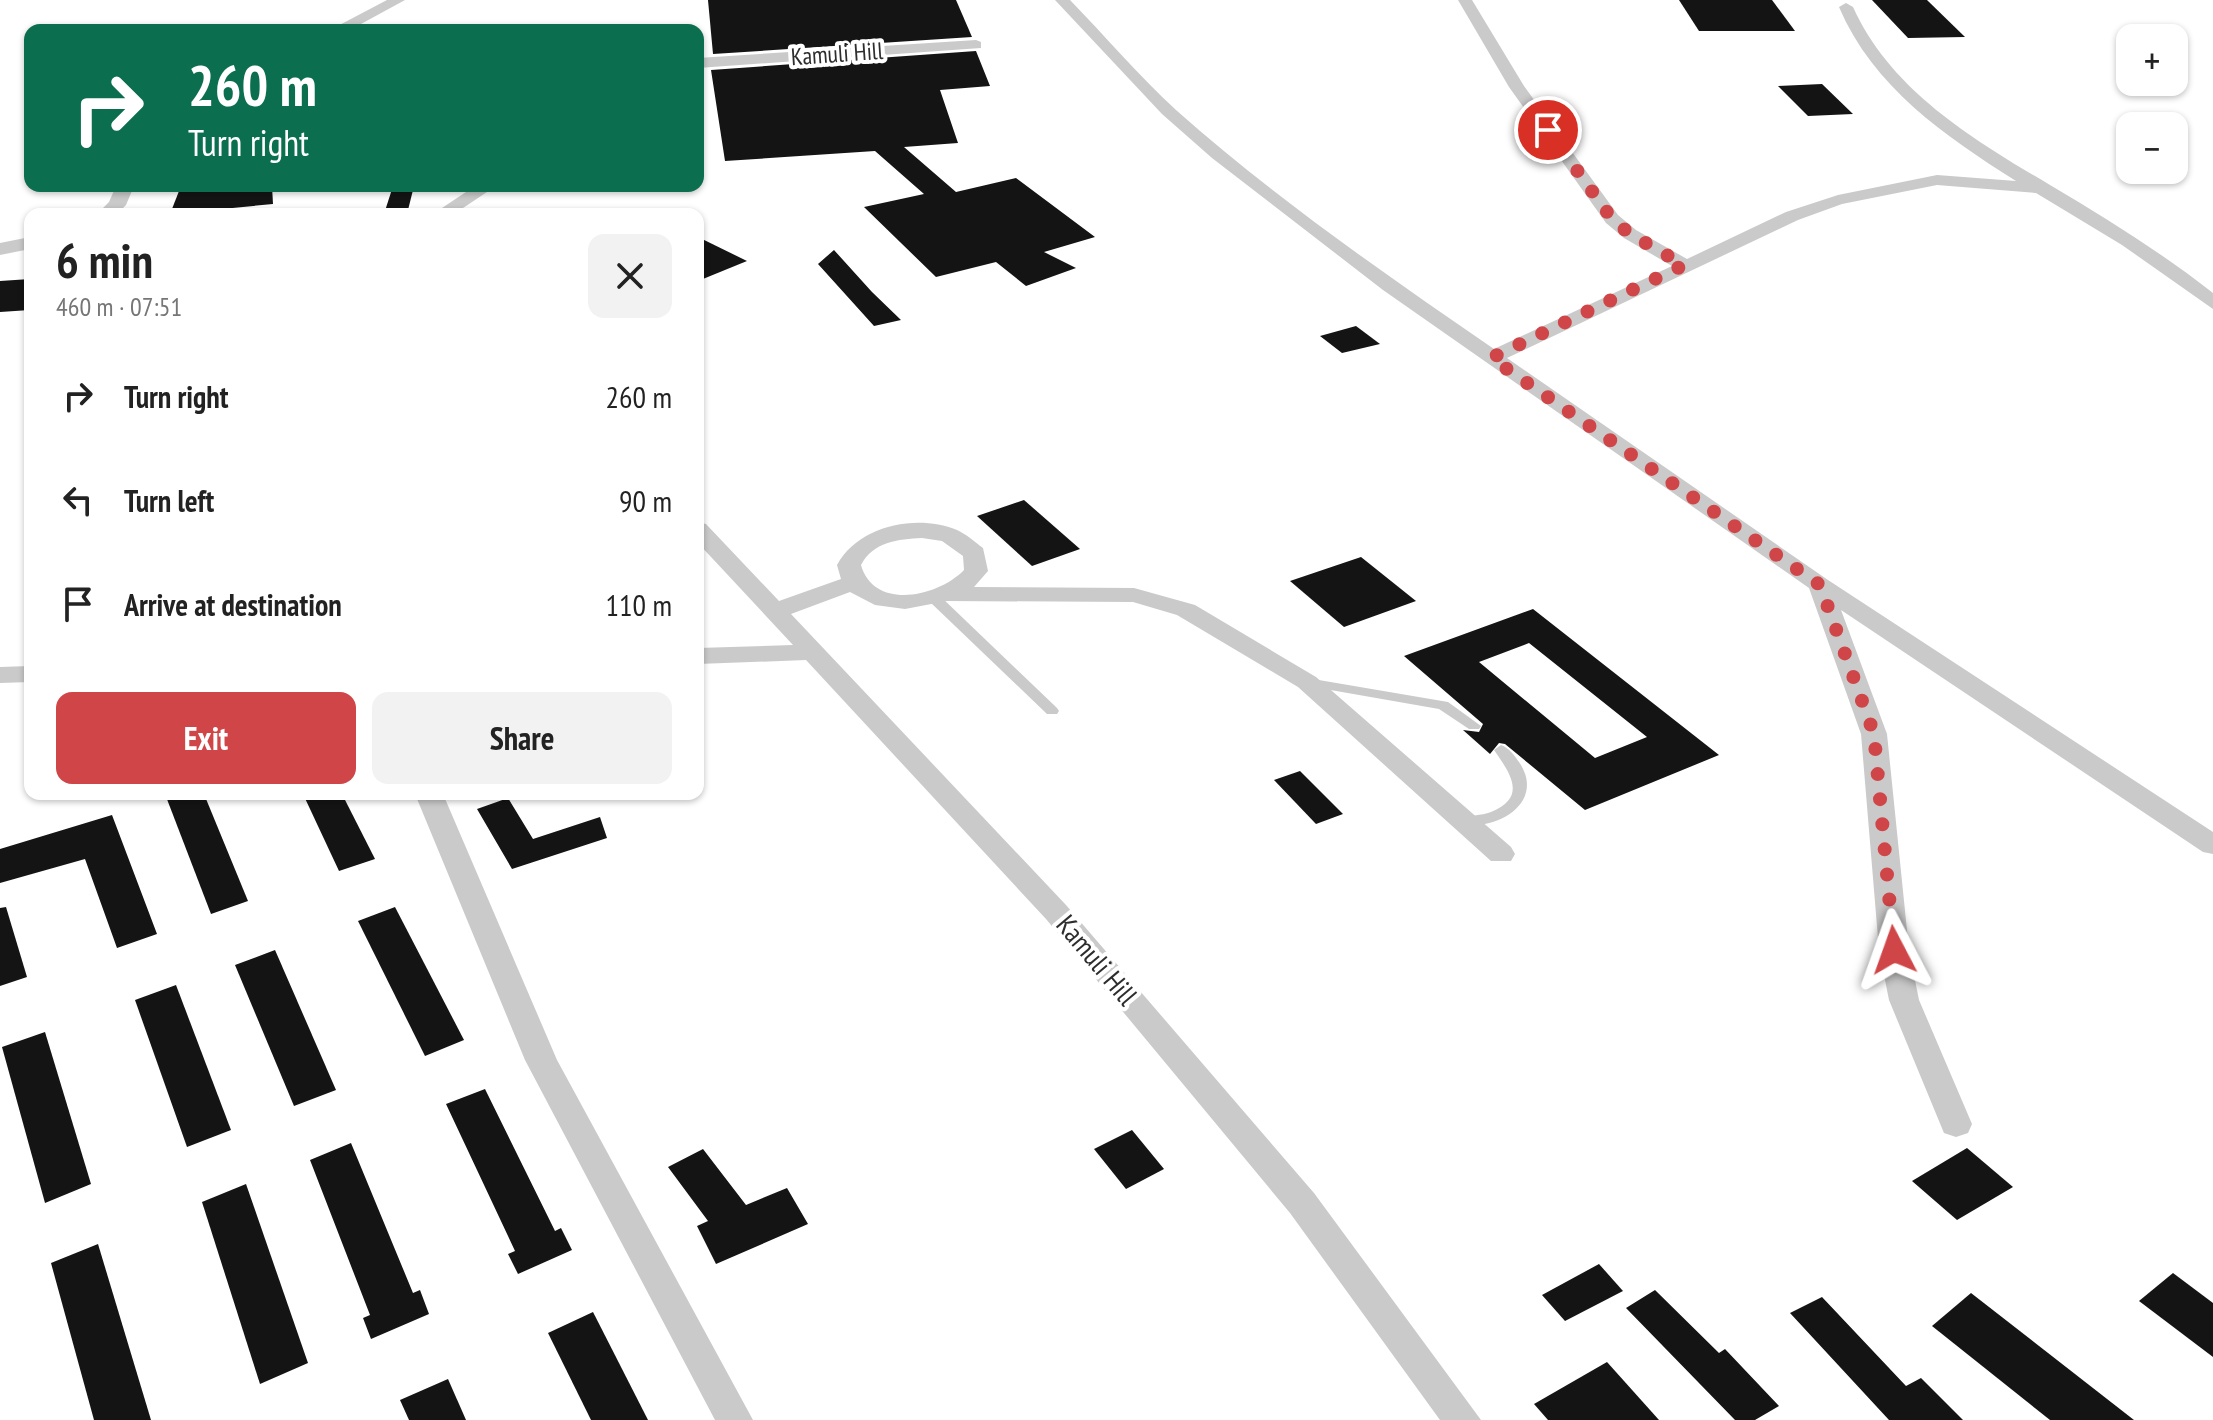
<!DOCTYPE html>
<html lang="en">
<head>
<meta charset="utf-8">
<style>
	:root { --surface:#fff; --page:#f2f2f2; --text:#222; --muted:#767676; --accent:#cf4548 }
	body { margin:0; font-family:"PT Sans Narrow",sans-serif; background:var(--page); color:var(--text); height:100vh; display:flex; flex-direction:column; font-size:30px; white-space:nowrap }
	* { box-sizing:border-box; margin:0 }
	p { font-size:26px; color:var(--muted) }
	.icon { flex:none; width:44px; height:44px; fill:none; stroke:currentColor; stroke-width:2; stroke-linecap:round; stroke-linejoin:round }
	.map { position:relative; flex:1; overflow:hidden }
	.drawer { position:absolute; left:24px; top:208px; width:680px; height:592px; display:flex; flex-direction:column; background:var(--surface); border-radius:16px; box-shadow:0 2px 6px #0004 }
	.drawer>* { flex:none }
	.hud { position:absolute; left:24px; top:24px; width:680px; height:168px; border-radius:16px; box-shadow:0 2px 6px #0004; background:#0b6e4f; color:#fff; overflow:hidden }
	.tools { position:absolute; left:2116px; top:24px; display:grid; gap:16px }
	.tools a { display:grid; place-items:center; width:72px; height:72px; border-radius:16px; background:var(--surface); box-shadow:0 2px 6px #0004; font-size:40px }
	.pin { position:absolute; display:grid; place-items:center; width:68px; height:68px; color:#fff; margin:-34px; border:4px solid #fff; border-radius:50%; box-shadow:0 2px 8px #0007 }
	.me { position:absolute; width:88px; margin:-44px; rotate:356deg; stroke-linejoin:round; filter:drop-shadow(0 0 6px #0008) }
	.turn { display:flex; align-items:center; gap:28px; height:168px; padding:0 32px; font-size:36px }
	.turn .icon { width:104px; height:104px; stroke-width:2.5 }
	.turn b { display:block; font-size:56px; line-height:68px }
	.round { display:grid; place-items:center; flex:none; width:84px; height:84px; border-radius:16px; background:var(--page) }
	.headline { display:flex; align-items:center; justify-content:space-between; height:136px; padding:0 32px }
	h1 { font-size:48px; font-weight:600; line-height:60px }
	.button { display:flex; gap:16px; margin-top:auto; padding:16px 32px }
	.button a { flex:1; height:92px; border-radius:16px; background:var(--accent); color:#fff; font-size:32px; font-weight:600; line-height:92px; text-align:center }
	.button a+a { background:var(--page); color:var(--text) }
	ul { padding:0; list-style:none }
	li { display:flex; align-items:center; gap:24px; height:104px; padding:0 32px }
	li div { flex:1 }
	li b { display:block; font-size:30px }
	li em { font-style:normal }
	.map>svg:first-child { display:block }
	.building { fill:#141414; fill-rule:evenodd }
	.lines { fill:none; stroke-linecap:round; stroke-linejoin:round }
	.lane { fill:#cacaca; fill-rule:evenodd }
	.street { fill:#cacaca; fill-rule:evenodd }
	.route { stroke:#cf4548; stroke-width:14; stroke-dasharray:0 25.2 }
	.labels { text-anchor:middle; stroke-width:8; stroke-linejoin:round; paint-order:stroke }
	.far-street-label { font-size:24px; fill:#2d2d2d; stroke:#fff }
	.street-label { font-size:28px; fill:#2d2d2d; stroke:#fff }
</style>
</head>
<body>
<div class="map">
<svg width="2213" height="1420" viewBox="0 0 2213 1420">
	<rect width="100%" height="100%" fill="#fff"/>
	<g class="building">
		<polygon points="708,0 956,0 972,37 713,54"/>
		<polygon points="1679,0 1772,0 1795,31 1699,31"/>
		<polygon points="1872,0 1927,0 1965,37 1908,38"/>
		<polygon points="976,51 990,86 940,90 958,143 904,147 956,192 1016,178 1095,237 1044,252 1076,268 1026,286 996,262 936,277 864,207 924,194 875,151 725,161 711,70"/>
		<polygon points="1822,84 1853,114 1808,116 1778,86"/>
		<polygon points="181,186 272,186 273,204 170,214"/>
		<polygon points="393,186 414,186 407,214 384,214"/>
		<polygon points="698,237 747,261 698,281"/>
		<polygon points="834,250 872,292 901,320 874,326 818,264"/>
		<polygon points="30,279 30,310 0,312 0,281"/>
		<polygon points="1356,326 1380,344 1342,353 1320,336"/>
		<polygon points="1024,500 1080,549 1032,566 977,516"/>
		<polygon points="1361,557 1416,601 1344,627 1290,581"/>
		<path d="M1533,609L1719,755L1585,810L1505,744L1499,743L1490,754L1463,730L1479,732L1483,724L1404,656ZM1529,643L1647,737L1595,758L1479,662Z"/>
		<polygon points="1300,771 1343,814 1316,824 1274,780"/>
		<polygon points="165,794 204,794 248,901 211,914"/>
		<polygon points="303,794 342,794 375,859 339,871"/>
		<polygon points="508,798 533,839 600,817 607,838 512,869 477,809"/>
		<polygon points="112,815 157,934 117,948 85,859 0,883 0,849"/>
		<polygon points="6,907 27,977 0,986 0,908"/>
		<polygon points="395,907 464,1040 425,1056 358,921"/>
		<polygon points="275,950 336,1090 294,1106 235,965"/>
		<polygon points="176,985 231,1130 187,1147 135,1000"/>
		<polygon points="45,1032 91,1184 45,1203 2,1047"/>
		<polygon points="485,1089 555,1231 561,1228 572,1250 518,1274 508,1254 515,1251 446,1104"/>
		<polygon points="1132,1130 1164,1169 1126,1189 1094,1149"/>
		<polygon points="351,1143 413,1293 420,1290 429,1314 371,1339 363,1318 370,1315 310,1160"/>
		<polygon points="1967,1148 2013,1187 1957,1220 1912,1181"/>
		<polygon points="703,1149 746,1205 787,1188 808,1224 716,1264 697,1226 708,1221 668,1167"/>
		<polygon points="246,1184 308,1363 260,1384 202,1202"/>
		<polygon points="98,1244 151,1420 94,1420 51,1263"/>
		<polygon points="1599,1264 1623,1291 1565,1321 1542,1295"/>
		<polygon points="2173,1273 2213,1303 2213,1357 2139,1301"/>
		<polygon points="1655,1290 1719,1353 1725,1349 1779,1406 1755,1420 1735,1420 1626,1308"/>
		<polygon points="1971,1293 2134,1420 2050,1420 1932,1326"/>
		<polygon points="1822,1297 1906,1386 1921,1378 1963,1420 1889,1420 1790,1313"/>
		<polygon points="593,1312 648,1420 591,1420 548,1333"/>
		<polygon points="1607,1362 1659,1420 1548,1420 1534,1404"/>
		<polygon points="448,1379 466,1420 409,1420 400,1400"/>
	</g>
	<g class="lines">
		<g class="lane">
			<polygon points="935,595 940,596 1057,708 1059,711 1057,714 1047,714 930,602 928,599"/>
			<polygon points="1307,678 1448,702 1481,726 1479,729 1469,729 1439,709 1302,685 1300,682 1302,679"/>
			<path d="M1501,745C1509,748 1514,755 1519,762C1547,803 1495,832 1459,824L1457,821L1459,818C1469,815 1481,816 1491,812C1528,797 1510,773 1494,750Z"/>
		</g>
		<g class="street">
			<polygon points="387,0 405,0 350,30 330,30"/>
			<path d="M1055,0H1070C1105,36 1139,76 1176,110C1275,198 1385,274 1494,349L1672,266L1624,238L1606,223L1509,87L1458,0H1472L1524,86L1618,215L1636,230L1687,259L1786,212L1838,195L1937,175L2016,181C1945,136 1873,87 1839,7L1846,3L1853,7C1891,91 1974,140 2050,185C2106,218 2162,253 2213,293V309L2122,245L2036,193L1937,185L1842,204L1798,220L1507,358L1828,580L2213,832V854L2203,852L1841,610L1887,734L1909,950L1919,1000L1972,1124L1968,1133L1956,1137L1944,1133L1889,1000L1879,950L1861,734L1809,588L1383,290L1212,158L1162,114Z"/>
			<polygon points="976,40 981,42 981,48 698,68 698,58"/>
			<polygon points="116,186 134,186 126,205 117,214 97,214 109,202"/>
			<polygon points="475,186 496,186 454,214 433,214"/>
			<polygon points="30,237 30,249 0,255 0,243"/>
			<path d="M698,522L706,524L779,601L841,579L837,565C858,526 916,513 957,530C966,534 975,542 983,548L988,571L974,587L1134,588L1195,605L1316,677L1511,847L1515,854L1511,861H1491L1298,687L1177,615L1133,602L947,601L905,609L875,605L850,592L791,614L1066,905L1314,1193L1481,1420H1440L1290,1213L1046,919L806,660L698,664V648L793,645L698,543ZM922,538L942,541L963,556L964,570C938,597 874,611 861,565C873,542 898,539 922,538Z"/>
			<polygon points="30,666 30,682 0,683 0,667"/>
			<polygon points="415,794 443,794 557,1060 753,1420 715,1420 525,1060"/>
		</g>
	</g>
	<g class="lines">
		<polyline class="route" points="1548,130 1612,219 1630,234 1684,265 1491,358 1820,585 1874,734 1894,950"/>
	</g>
	<g class="labels">
		<g class="far-street-label">
			<text transform="translate(837 54) rotate(-4)" y="8">Kamuli Hill</text>
		</g>
		<g class="street-label">
			<text transform="translate(1097 960) rotate(50)" y="10">Kamuli Hill</text>
		</g>
	</g>
</svg>
<div class="tools">
<a>+</a>
<a>−</a>
</div>
<div class="pin" style="left:1548px;top:130px;background:#d93025"><svg class="icon" aria-label="arrive" viewBox="0 0 24 24"><path d="M6 21V4h12l-3 4 3 4H6"/></svg></div>
<svg class="me" style="left:1894px;top:950px" viewBox="-20 -20 40 40"><path d="M0-17L14 15 0 8-14 15z" fill="#cf4548" stroke="#fff" stroke-width="4"/></svg>
<div class="hud">
<div class="turn"><svg class="icon" aria-label="right" viewBox="0 0 24 24"><path d="M7 20v-9h11M14 6l5 5-5 5"/></svg><div><b>260 m</b>Turn right</div></div>
</div>
<section class="drawer">
<div class="headline"><div><h1>6 min</h1><p>460 m · 07:51</p></div><a class="round"><svg class="icon" aria-label="close" viewBox="0 0 24 24"><path d="M6 6l12 12M18 6L6 18"/></svg></a></div>
<ul>
<li><svg class="icon" aria-label="right" viewBox="0 0 24 24"><path d="M7 20v-9h11M14 6l5 5-5 5"/></svg><div><b>Turn right</b></div><em>260 m</em></li>
<li><svg class="icon" aria-label="left" viewBox="0 0 24 24"><path d="M17 20v-9H6M10 6l-5 5 5 5"/></svg><div><b>Turn left</b></div><em>90 m</em></li>
<li><svg class="icon" aria-label="arrive" viewBox="0 0 24 24"><path d="M6 21V4h12l-3 4 3 4H6"/></svg><div><b>Arrive at destination</b></div><em>110 m</em></li>
</ul>
<div class="button"><a>Exit</a><a>Share</a></div>
</section>
</div>
</body>
</html>
